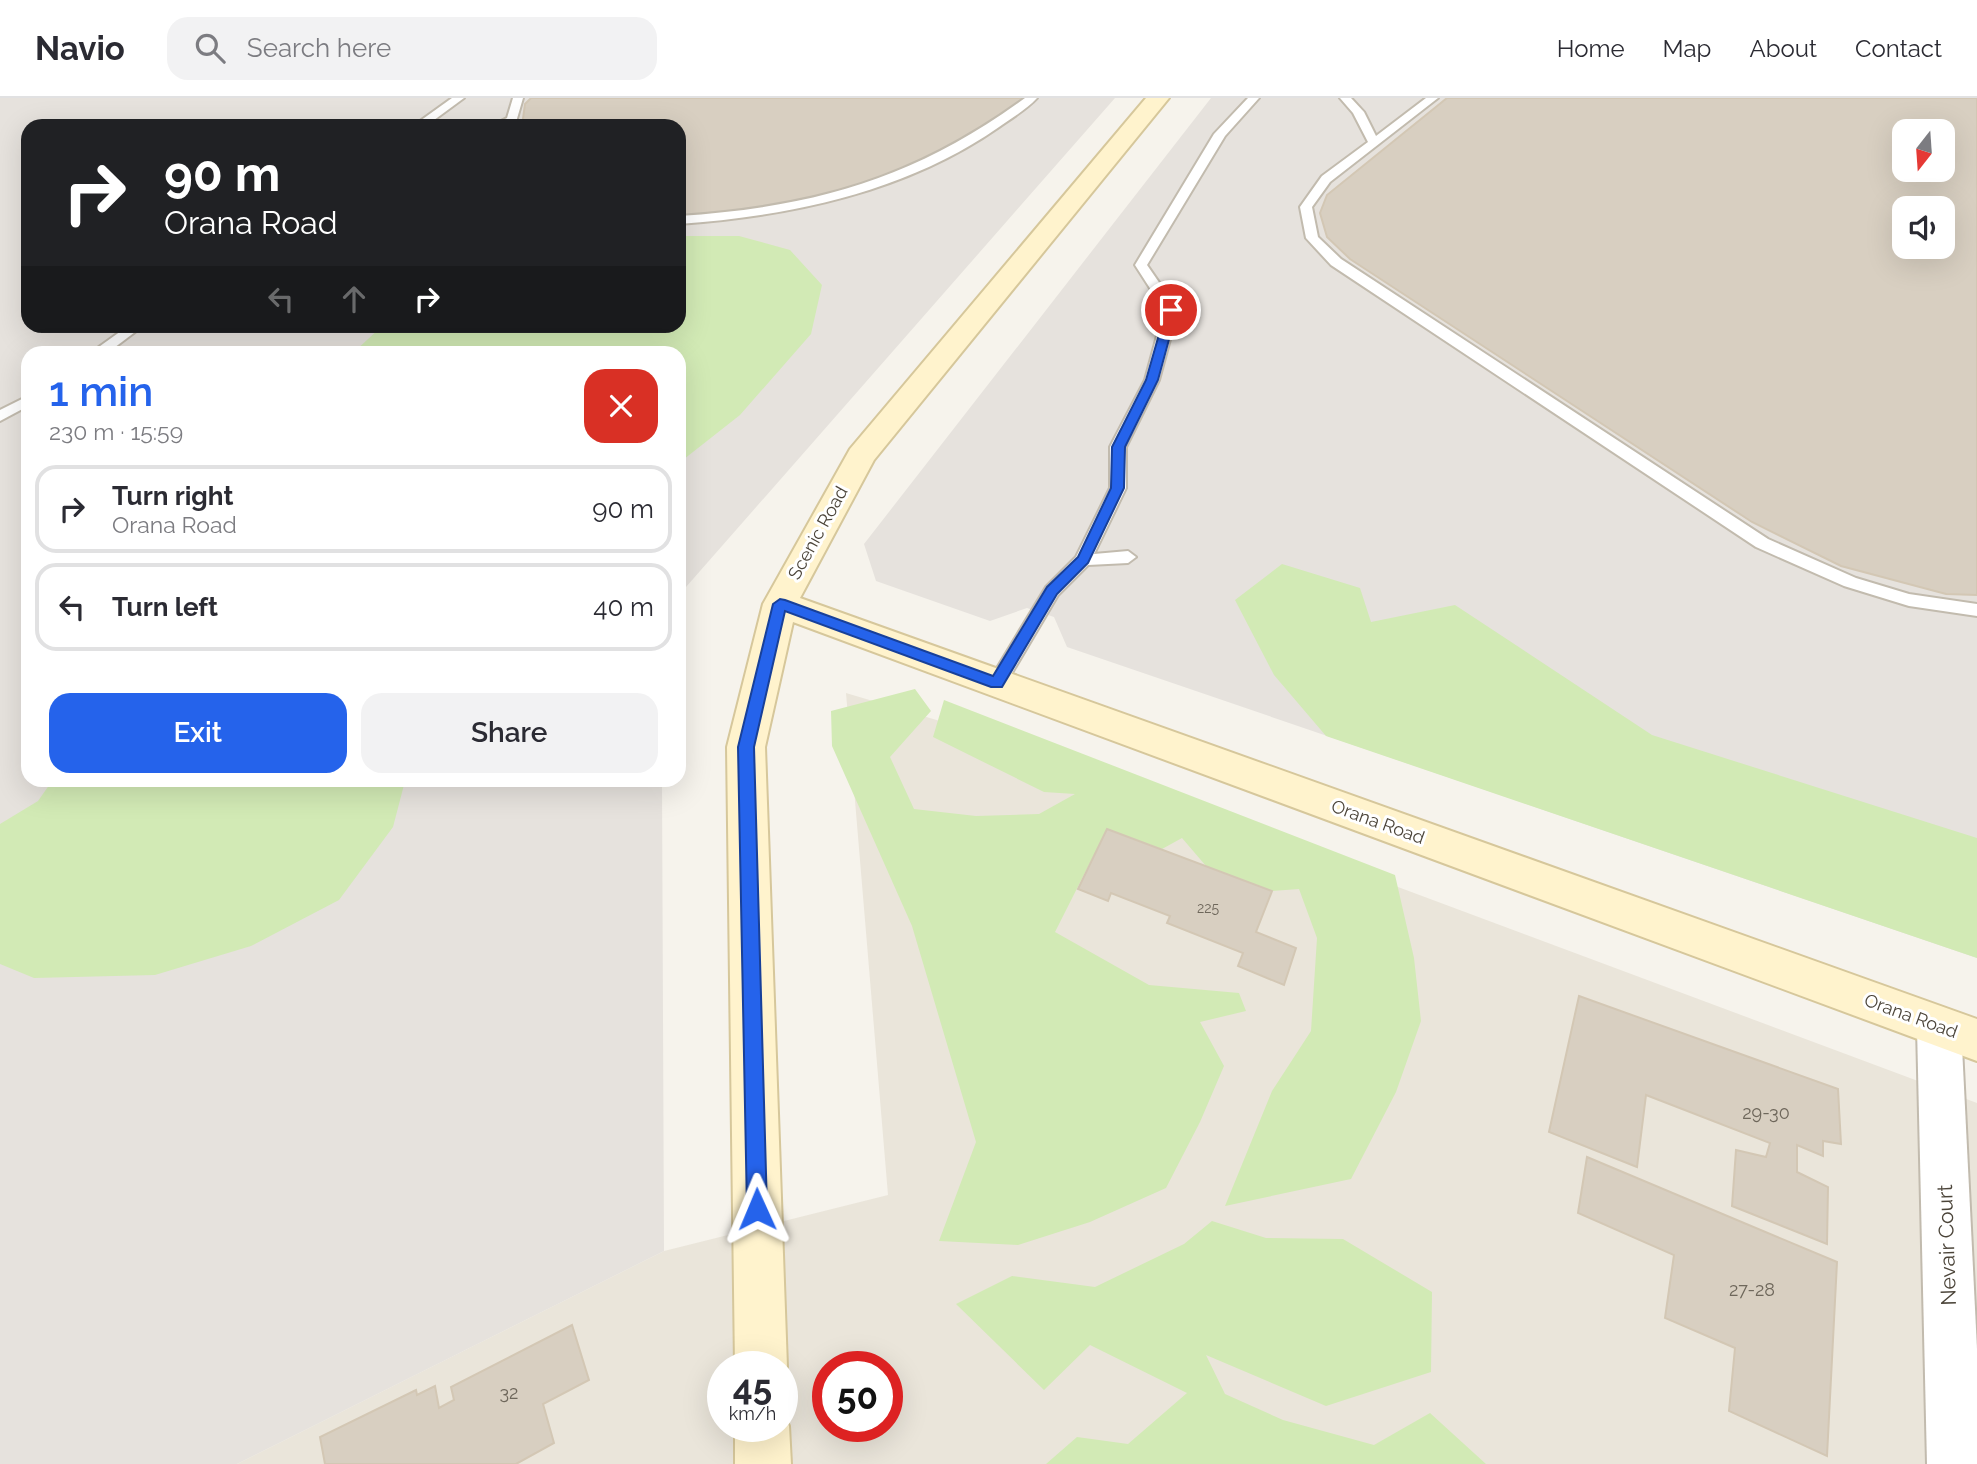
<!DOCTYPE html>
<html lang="en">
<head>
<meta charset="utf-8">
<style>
	:root { --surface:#fff; --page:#f2f2f3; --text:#2b2b33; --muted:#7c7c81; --line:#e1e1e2; --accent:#2563eb }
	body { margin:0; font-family:Raleway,sans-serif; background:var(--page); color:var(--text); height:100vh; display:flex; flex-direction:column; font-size:26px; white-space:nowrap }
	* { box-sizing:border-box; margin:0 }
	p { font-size:23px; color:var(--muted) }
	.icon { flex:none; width:38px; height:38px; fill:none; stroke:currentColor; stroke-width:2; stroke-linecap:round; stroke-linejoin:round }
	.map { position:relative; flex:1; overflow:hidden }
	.sheet { position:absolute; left:21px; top:248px; width:665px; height:441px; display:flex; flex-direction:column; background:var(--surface); border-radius:21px; box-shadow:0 7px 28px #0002 }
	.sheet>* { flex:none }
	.top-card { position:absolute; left:21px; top:21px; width:665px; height:214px; border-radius:21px; box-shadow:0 7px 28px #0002; background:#202124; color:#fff; overflow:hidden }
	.needle { width:46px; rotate:197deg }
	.controls { position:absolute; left:1892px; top:21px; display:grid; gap:14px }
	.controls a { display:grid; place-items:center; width:63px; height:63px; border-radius:14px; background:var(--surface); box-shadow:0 7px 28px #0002; font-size:35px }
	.speed { position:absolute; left:707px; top:1253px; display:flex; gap:14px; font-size:35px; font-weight:700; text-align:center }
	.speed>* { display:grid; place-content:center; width:91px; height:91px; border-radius:50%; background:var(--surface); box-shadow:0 7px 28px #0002; line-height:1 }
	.speed small { font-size:18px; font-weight:400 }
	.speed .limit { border:10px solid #d22; background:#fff; color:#111 }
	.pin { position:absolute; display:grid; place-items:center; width:60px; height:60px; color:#fff; margin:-30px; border:4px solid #fff; border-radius:50%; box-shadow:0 2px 7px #0007 }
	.me { position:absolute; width:77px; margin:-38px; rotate:359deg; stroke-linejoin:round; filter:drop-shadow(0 0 5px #0008) }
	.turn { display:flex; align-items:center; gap:24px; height:147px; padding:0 28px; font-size:32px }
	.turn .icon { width:91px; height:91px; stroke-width:2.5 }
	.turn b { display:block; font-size:49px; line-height:60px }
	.lanes { display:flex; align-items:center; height:66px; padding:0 28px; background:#0003; justify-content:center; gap:35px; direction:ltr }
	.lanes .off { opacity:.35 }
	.round { display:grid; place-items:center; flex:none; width:74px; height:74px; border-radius:21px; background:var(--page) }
	.head { display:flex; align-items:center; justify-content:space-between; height:119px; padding:0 28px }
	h1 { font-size:42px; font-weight:600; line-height:52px; color:var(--accent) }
	.button { display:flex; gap:14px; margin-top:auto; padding:14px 28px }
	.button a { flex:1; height:80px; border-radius:21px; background:var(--accent); color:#fff; font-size:28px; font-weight:600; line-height:80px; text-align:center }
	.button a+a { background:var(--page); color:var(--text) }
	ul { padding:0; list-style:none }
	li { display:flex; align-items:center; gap:21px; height:88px; margin:0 14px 10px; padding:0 14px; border:4px solid var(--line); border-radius:21px }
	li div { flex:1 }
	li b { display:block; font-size:26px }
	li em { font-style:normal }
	header { display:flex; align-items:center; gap:42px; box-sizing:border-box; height:98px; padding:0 35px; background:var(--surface); border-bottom:2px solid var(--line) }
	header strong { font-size:33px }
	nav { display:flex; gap:38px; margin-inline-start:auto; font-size:24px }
	.search { width:490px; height:63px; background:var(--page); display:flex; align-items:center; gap:18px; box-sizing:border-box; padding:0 24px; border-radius:21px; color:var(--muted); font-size:26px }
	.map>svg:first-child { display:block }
	.residential { fill:#eae5da; fill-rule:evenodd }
	.industrial { fill:#e6e2dd; fill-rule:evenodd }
	.green { fill:#d2eab5 }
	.building { fill:#d8cfc1; stroke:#d3c7b4; stroke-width:2; fill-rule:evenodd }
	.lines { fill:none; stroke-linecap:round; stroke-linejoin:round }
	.lane-casing { stroke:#c2bbae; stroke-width:4 }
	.street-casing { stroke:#c2bbae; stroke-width:4 }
	.secondary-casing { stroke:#d6c79b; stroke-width:4 }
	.lane { fill:#fff; fill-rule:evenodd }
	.street { fill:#fff; fill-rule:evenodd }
	.secondary { fill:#fff3cd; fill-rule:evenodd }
	.route { fill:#2563eb; stroke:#184099; stroke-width:2 }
	.labels { text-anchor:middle; stroke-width:6; stroke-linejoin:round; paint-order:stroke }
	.number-label { font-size:14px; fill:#6e675b }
	.street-label { font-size:18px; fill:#4b4439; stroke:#fff }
	.near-number-label { font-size:18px; fill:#6e675b }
	.near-street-label { font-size:21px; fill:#4b4439; stroke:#fff }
</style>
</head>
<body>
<header>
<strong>Navio</strong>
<div class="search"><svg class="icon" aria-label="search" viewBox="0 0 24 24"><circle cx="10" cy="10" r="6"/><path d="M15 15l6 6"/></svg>Search here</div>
<nav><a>Home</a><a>Map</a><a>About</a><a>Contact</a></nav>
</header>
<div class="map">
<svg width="1977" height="1366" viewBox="0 0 1977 1366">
	<rect width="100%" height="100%" fill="#f6f3ec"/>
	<path class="residential" d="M846,595L1007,643L1977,1005V1366H237L664,1153L888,1097ZM723,1269H782V1328H723ZM828,1269H887V1328H828Z"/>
	<g class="industrial">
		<path d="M0,0H1115L679,497V256H28V682L662,683L664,1153L237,1366H0ZM28,28H679V228H28Z"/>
		<path d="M1211,0H1977V860L1067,549L1054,519L1027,510L990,523L876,483L864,446ZM1904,33H1942V72H1904ZM1904,110H1942V149H1904Z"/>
	</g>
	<g class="green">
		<polygon points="679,138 739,138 790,152 822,187 811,236 740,317 679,365 679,256 353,255 382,228 679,228"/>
		<polygon points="1282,466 1360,490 1371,524 1455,507 1652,637 1977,740 1977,860 1326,638 1274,577 1235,502"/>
		<polygon points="915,591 931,613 890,659 914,711 976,718 1039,716 1075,696 1044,694 933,639 944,602 1395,777 1414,860 1421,923 1396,994 1351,1081 1225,1108 1272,993 1311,933 1317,840 1299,791 1272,793 1206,768 1182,740 1162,751 1107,731 1055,834 1149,887 1239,895 1246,913 1200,924 1224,968 1200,1024 1166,1090 1090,1124 1018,1147 939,1143 976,1044 912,828 832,648 831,613"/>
		<polygon points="52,683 52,682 405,683 393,729 339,802 251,848 155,877 34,880 0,866 0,726 38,703"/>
		<polygon points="1212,1123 1266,1140 1343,1141 1432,1194 1431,1274 1326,1308 1206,1257 1225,1296 1283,1322 1374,1347 1430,1315 1486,1366 1046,1366 1077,1339 1128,1346 1187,1295 1090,1247 1044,1292 956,1206 1012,1178 1095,1189 1184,1146"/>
	</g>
	<g class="building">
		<polygon points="531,0 1025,0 963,44 880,82 756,113 679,118 679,28 522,28 525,6"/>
		<path d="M1447,0H1977V497L1946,496L1841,468L1752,424L1350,161L1327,139L1320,115L1327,97ZM1904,33H1942V72H1904ZM1904,110H1942V149H1904Z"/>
		<polygon points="1107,731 1272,793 1256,834 1296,850 1284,887 1238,868 1243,855 1167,825 1170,818 1111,795 1108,803 1078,791"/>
		<polygon points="1579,898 1838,991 1841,1046 1823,1043 1823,1058 1797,1047 1797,1074 1828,1089 1827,1146 1732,1108 1736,1052 1766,1059 1770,1045 1646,997 1637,1069 1549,1034"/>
		<polygon points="1587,1059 1837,1164 1827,1358 1729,1313 1735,1250 1665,1220 1674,1157 1578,1115"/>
		<polygon points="572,1227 589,1282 543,1306 554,1345 516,1366 325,1366 320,1339 416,1292 417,1297 435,1288 439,1310 454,1302 451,1289"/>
	</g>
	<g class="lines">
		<defs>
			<g id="lane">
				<polygon points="452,0 464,0 426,28 413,28"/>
				<polygon points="513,0 523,0 516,24 491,28 507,20"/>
				<path d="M1025,0H1037C1027,11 1012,20 999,29C906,94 791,118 679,126V118C815,109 914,81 1025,0Z"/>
				<polygon points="1248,0 1259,0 1225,38 1147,167 1178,212 1159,282 1126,349 1126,390 1094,456 1128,453 1136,459 1128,465 1088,467 1058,497 1003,590 991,590 988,585 1046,489 1076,459 1110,390 1110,349 1145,282 1164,212 1135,167 1214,36"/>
				<polygon points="1340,0 1351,0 1364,14 1376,38 1426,0 1438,0 1330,84 1312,109 1318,139 1341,161 1768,441 1856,480 1909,496 1977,506 1977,518 1909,508 1844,488 1756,449 1331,167 1306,140 1300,109 1322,78 1368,44 1353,15"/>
				<polygon points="128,228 143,228 106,256 89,256"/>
				<polygon points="28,298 28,308 0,323 0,312"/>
			</g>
			<polygon id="street" points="1939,908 1955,914 1961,929 1977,1251 1977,1366 1927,1366 1917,929 1923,914"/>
			<g id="secondary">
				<polygon points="1146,0 1169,0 874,362 800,500 1977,921 1977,963 793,524 765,649 787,1269 782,1282 782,1269 735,1269 727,649 763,506 850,351"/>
				<polygon points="782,1311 789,1328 791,1366 735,1366 735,1328 782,1328"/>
			</g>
		</defs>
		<use href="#lane" class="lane-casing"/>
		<use href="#street" class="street-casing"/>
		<use href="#secondary" class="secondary-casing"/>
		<use href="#lane" class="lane"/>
		<use href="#street" class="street"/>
		<use href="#secondary" class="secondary"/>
	</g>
	<polygon class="route" points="1171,209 1177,212 1158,282 1125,349 1124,390 1088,465 1057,496 1002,589 991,589 785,513 754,649 767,1111 764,1119 757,1122 750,1119 747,1111 738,649 773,506 780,501 785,502 993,578 1047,489 1078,459 1111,390 1112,349 1146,282 1166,212"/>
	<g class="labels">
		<g class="number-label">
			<text x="1208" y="815">225</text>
		</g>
		<g class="street-label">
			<text transform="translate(818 435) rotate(-61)" y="6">Scenic Road</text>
			<text transform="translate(1378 724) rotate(20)" y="6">Orana Road</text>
			<text transform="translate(1911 918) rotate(20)" y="6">Orana Road</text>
		</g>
		<g class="near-number-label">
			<text x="1766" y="1021">29-30</text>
			<text x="1752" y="1198">27-28</text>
			<text x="509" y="1301">32</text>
		</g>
		<g class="near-street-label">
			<text transform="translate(1947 1147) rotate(-92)" y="7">Nevair Court</text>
		</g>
	</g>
</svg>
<div class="controls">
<a><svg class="needle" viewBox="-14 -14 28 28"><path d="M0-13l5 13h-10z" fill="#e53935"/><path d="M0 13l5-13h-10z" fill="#7c7c81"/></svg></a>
<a><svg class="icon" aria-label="sound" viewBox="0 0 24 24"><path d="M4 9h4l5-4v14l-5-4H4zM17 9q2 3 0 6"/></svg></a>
</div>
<div class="speed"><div>45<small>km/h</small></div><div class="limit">50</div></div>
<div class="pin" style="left:1171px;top:212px;background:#d93025"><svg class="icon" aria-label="arrive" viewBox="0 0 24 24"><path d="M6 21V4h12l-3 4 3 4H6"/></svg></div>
<svg class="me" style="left:757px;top:1111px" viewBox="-20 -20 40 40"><path d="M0-17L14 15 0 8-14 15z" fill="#2563eb" stroke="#fff" stroke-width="4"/></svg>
<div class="top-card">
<div class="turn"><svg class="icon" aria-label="right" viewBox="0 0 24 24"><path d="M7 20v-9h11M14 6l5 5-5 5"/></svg><div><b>90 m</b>Orana Road</div></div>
<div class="lanes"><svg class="icon off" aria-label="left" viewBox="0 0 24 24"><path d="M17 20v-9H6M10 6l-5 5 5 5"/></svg><svg class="icon off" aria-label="ahead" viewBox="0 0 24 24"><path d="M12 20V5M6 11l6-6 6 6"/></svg><svg class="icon" aria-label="right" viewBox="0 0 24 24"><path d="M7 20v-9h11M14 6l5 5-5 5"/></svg></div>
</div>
<section class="sheet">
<div class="head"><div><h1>1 min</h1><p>230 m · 15:59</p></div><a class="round" style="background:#d93025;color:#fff"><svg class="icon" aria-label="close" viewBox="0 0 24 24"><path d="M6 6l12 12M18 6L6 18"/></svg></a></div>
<ul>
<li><svg class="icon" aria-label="right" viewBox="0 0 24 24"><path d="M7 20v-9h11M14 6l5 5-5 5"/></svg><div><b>Turn right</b><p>Orana Road</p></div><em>90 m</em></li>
<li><svg class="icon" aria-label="left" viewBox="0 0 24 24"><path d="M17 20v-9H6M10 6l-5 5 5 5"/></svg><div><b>Turn left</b></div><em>40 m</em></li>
</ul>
<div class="button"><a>Exit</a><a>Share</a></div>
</section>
</div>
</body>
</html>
